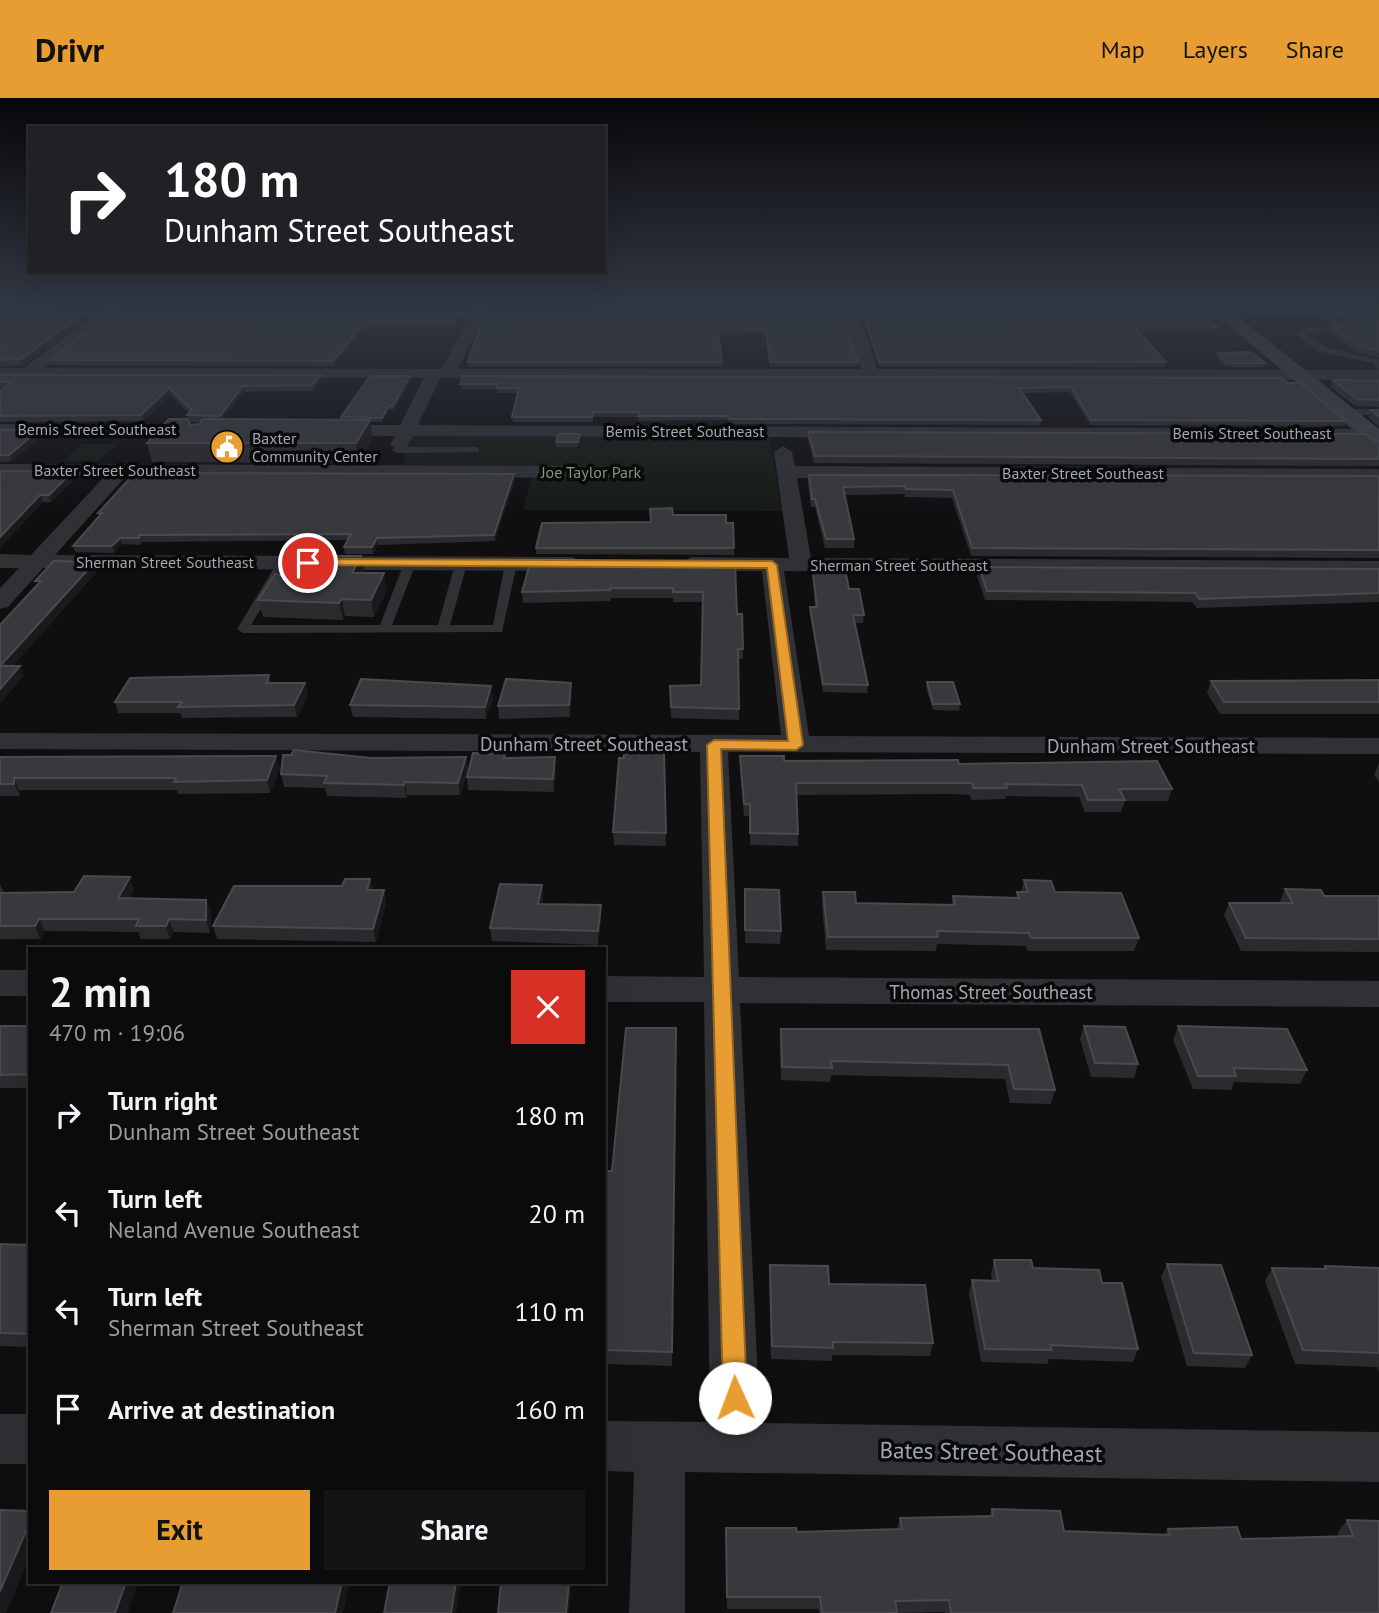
<!DOCTYPE html>
<html lang="en">
<head>
<meta charset="utf-8">
<style>
	:root { --surface:#0b0b0c; --page:#141415; --text:#f1f3f6; --muted:#9a9b9d; --line:#2b2b2d; --accent:#e79d31 }
	body { margin:0; font-family:"PT Sans",sans-serif; background:var(--page); color:var(--text); height:100vh; display:flex; flex-direction:column; font-size:26px; white-space:nowrap }
	* { box-sizing:border-box; margin:0 }
	p { font-size:23px; color:var(--muted) }
	.icon { flex:none; width:38px; height:38px; fill:none; stroke:currentColor; stroke-width:2; stroke-linecap:round; stroke-linejoin:round }
	.map { position:relative; flex:1; overflow:hidden }
	.panel { position:absolute; left:28px; top:849px; width:578px; height:637px; display:flex; flex-direction:column; background:var(--surface); border-radius:0px; box-shadow:0 7px 28px #0002,0 0 0 2px var(--line) }
	.panel>* { flex:none }
	.top-card { position:absolute; left:28px; top:28px; width:578px; height:147px; border-radius:0px; box-shadow:0 7px 28px #0002,0 0 0 2px var(--line); background:#202124; color:#fff; overflow:hidden }
	.pin { position:absolute; display:grid; place-items:center; width:60px; height:60px; color:#fff; margin:-30px; border:4px solid #fff; border-radius:50%; box-shadow:0 2px 7px #0007 }
	.me { position:absolute; width:77px; margin:-38px; rotate:358deg; stroke-linejoin:round; filter:drop-shadow(0 0 5px #0008) }
	.turn { display:flex; align-items:center; gap:24px; height:147px; padding:0 21px; font-size:32px }
	.turn .icon { width:91px; height:91px; stroke-width:2.5 }
	.turn b { display:block; font-size:49px; line-height:60px }
	.round { display:grid; place-items:center; flex:none; width:74px; height:74px; border-radius:0px; background:var(--page) }
	.head { display:flex; align-items:center; justify-content:space-between; height:119px; padding:0 21px }
	h1 { font-size:42px; font-weight:800; line-height:52px }
	.cta { display:flex; gap:14px; margin-top:auto; padding:14px 21px }
	.cta a { flex:1; height:80px; border-radius:0px; background:var(--accent); color:#111; font-size:28px; font-weight:800; line-height:80px; text-align:center }
	.cta a+a { background:var(--page); color:var(--text) }
	ul { padding:0; list-style:none }
	li { display:flex; align-items:center; gap:21px; height:98px; padding:0 21px }
	li div { flex:1 }
	li b { display:block; font-size:26px }
	li em { font-style:normal }
	header { display:flex; align-items:center; gap:42px; box-sizing:border-box; height:98px; padding:0 35px; background:var(--accent); color:#111 }
	header strong { font-size:33px }
	nav { display:flex; gap:38px; margin-inline-start:auto; font-size:24px }
	.map>svg:first-child { display:block }
	.green { fill:#161b16 }
	.lines { fill:none; stroke-linecap:round; stroke-linejoin:round }
	.lane { fill:#303135; fill-rule:evenodd }
	.street { fill:#303135; fill-rule:evenodd }
	.secondary { fill:#3e4045; fill-rule:evenodd }
	.wall { fill:#2b2b2e; fill-rule:evenodd }
	.shaded-wall { fill:#1a1a1c }
	.building { fill:#38393c; stroke:#484a4e; stroke-width:2 }
	.route { fill:#e79d31; stroke:#966620; stroke-width:2 }
	.labels { text-anchor:middle; stroke-width:7; stroke-linejoin:round; paint-order:stroke }
	.far-street-label { font-size:16px; fill:#a1a7b0; stroke:#0a0a0b }
	.far-poi-label { font-size:16px; fill:#a1a7b0; stroke:#0a0a0b; text-anchor:start }
	.far-park-label { font-size:16px; fill:#799b78; stroke:#0a0a0b }
	.street-label { font-size:19px; fill:#a1a7b0; stroke:#0a0a0b }
	.near-street-label { font-size:23px; fill:#a1a7b0; stroke:#0a0a0b }
</style>
</head>
<body>
<header>
<strong>Drivr</strong>
<nav><a>Map</a><a>Layers</a><a>Share</a></nav>
</header>
<div class="map">
<svg width="1379" height="1515" viewBox="0 0 1379 1515">
	<rect width="100%" height="100%" fill="#0f0f10"/>
	<g class="green">
		<polygon points="413,337 770,339 782,413 523,412 534,369 402,367"/>
		<polygon points="82,346 117,346 98,363 63,363"/>
	</g>
	<g class="lines">
		<g class="lane">
			<polygon points="1025,205 1031,205 1040,218 1034,218"/>
			<polygon points="1066,205 1072,205 1081,218 1075,218"/>
			<polygon points="1320,214 1326,214 1347,231 1305,235 1324,249 1379,262 1379,266 1318,253 1297,237 1297,233 1310,229 1335,229 1320,218"/>
			<polygon points="1379,311 1379,317 1344,317 1340,314 1344,311"/>
			<polygon points="476,349 479,350 479,354 396,355 391,352 396,349"/>
			<polygon points="410,462 416,465 392,527 438,527 455,466 461,463 467,466 450,527 493,527 505,466 515,464 517,466 502,534 243,535 237,531 277,465 283,462 289,465 251,527 380,527 404,465"/>
		</g>
		<g class="street">
			<path d="M476,205H490L487,210L843,211L841,205H855L857,211L1379,212V220H860L877,271L1379,272V282L440,280L418,327L1371,331L1377,332L1379,338L1371,341L413,338L406,351L399,353L390,347L395,338L330,337L321,332L330,327H400L424,280H0V270H24L93,218H0V210H104L113,206L120,210H473ZM111,218L469,219L442,271L44,270ZM483,219L845,220L861,271H458Z"/>
			<polygon points="0,326 202,327 211,332 202,337 0,336"/>
			<polygon points="783,348 792,354 795,368 1379,371 1379,383 797,380 811,460 1379,463 1379,477 784,473 809,638 1379,640 1379,656 728,654 739,879 1379,883 1379,909 740,905 760,1325 1379,1334 1379,1384 685,1374 685,1515 629,1515 634,1374 604,1373 604,1323 710,1324 704,904 604,904 604,878 704,879 700,654 0,651 0,635 781,637 762,473 691,473 680,466 691,459 789,460 774,354"/>
			<polygon points="0,366 608,368 618,374 608,380 126,378 55,457 573,459 584,466 573,473 43,470 8,509 0,511 0,490 19,470 0,470 0,456 31,457 105,378 0,378"/>
			<rect x="0" y="872" width="30" height="26"/>
			<rect x="0" y="1316" width="30" height="50"/>
		</g>
		<polygon class="secondary" points="1202,205 1221,205 1379,331 1379,349 1371,347"/>
	</g>
	<g class="wall">
		<polygon points="0,205 110,205 103,207 0,208"/>
		<polygon points="114,205 468,205 467,207 121,207"/>
		<polygon points="547,205 840,205 839,208 547,208"/>
		<polygon points="857,205 1025,205 1024,209 859,208"/>
		<polygon points="1034,205 1066,205 1065,209 1037,209"/>
		<polygon points="1075,205 1195,205 1194,207 1191,207 1190,209 1078,209"/>
		<polygon points="1220,205 1379,205 1379,210 1228,207"/>
		<polygon points="0,215 85,221 23,267 0,268"/>
		<polygon points="111,216 458,217 459,222 455,230 365,230 334,268 52,267 50,262"/>
		<polygon points="1343,216 1379,216 1379,260 1355,254 1330,235 1332,229 1345,227 1341,223"/>
		<polygon points="484,218 843,219 858,264 857,268 770,268 765,235 719,235 722,268 468,268 468,264"/>
		<polygon points="864,218 1217,229 1216,234 1138,233 1166,264 1165,269 879,268 864,223"/>
		<polygon points="1217,255 1265,265 1264,269 1226,269 1216,259"/>
		<polygon points="1376,261 1379,261 1379,272 1373,268"/>
		<path d="M0,277L322,283L313,293L244,294L223,321L341,322V319L411,283L393,312H389L382,324H370L373,341L359,365L152,364L147,345L188,322L187,317L189,315L171,297L143,323L0,324V293L4,290H0ZM189,324H201L199,326L191,327Z"/>
		<polygon points="1333,282 1379,283 1379,309 1355,308 1331,289"/>
		<polygon points="1288,285 1346,323 1345,328 1090,327 1070,294 1022,295 1041,322 1040,327 729,326 728,322 639,323 638,319 593,319 593,324 513,324 512,319 518,295 497,295 497,291 461,291 460,286"/>
		<polygon points="1371,312 1379,312 1379,329 1369,320"/>
		<polygon points="0,332 39,332 41,339 12,363 0,364"/>
		<polygon points="808,334 1373,342 1379,343 1379,368 814,365 808,342"/>
		<polygon points="580,336 578,349 556,349 556,344"/>
		<polygon points="0,373 74,381 51,404 43,404"/>
		<polygon points="514,376 515,382 495,443 378,447 373,456 345,456 344,449 348,442 141,444 141,447 122,446 114,455 75,454 73,448 99,418 98,415"/>
		<polygon points="809,377 1379,378 1379,460 971,458 952,400 905,399 904,396 845,397 854,441 854,450 825,450 815,409 811,409 808,385"/>
		<polygon points="673,417 726,425 734,450 734,457 536,456 536,450 651,424"/>
		<polygon points="735,466 737,516 743,551 743,561 738,561 739,622 671,620 670,588 701,587 703,504 673,504 673,500 611,500 610,503 523,505 522,494"/>
		<polygon points="979,469 1379,471 1379,504 1197,510 1192,504 985,502 977,478"/>
		<polygon points="364,475 387,492 374,519 345,518 343,522 263,519 258,502"/>
		<polygon points="813,476 849,491 864,517 863,525 855,525 868,587 867,595 823,594 810,517 810,509 815,509 813,483"/>
		<polygon points="269,577 271,585 305,585 308,597 297,619 182,620 180,615 118,615 115,604"/>
		<polygon points="1379,582 1379,616 1220,616 1207,595 1211,583"/>
		<polygon points="927,584 960,606 959,613 933,612 926,590"/>
		<polygon points="572,597 570,619 499,621 498,608"/>
		<polygon points="493,600 486,621 353,619 350,607"/>
		<polygon points="664,654 666,748 614,747 613,734 624,660"/>
		<polygon points="740,658 784,663 959,666 1172,691 1168,703 1125,703 1121,714 1085,714 1079,699 1006,698 1005,701 971,702 970,697 950,696 796,697 798,736 798,748 750,747 750,718 744,718 740,669"/>
		<polygon points="0,659 280,670 270,695 178,696 177,692 19,692 20,698 0,698"/>
		<polygon points="466,659 468,672 460,697 407,697 406,700 327,698 325,690 284,689 281,676 371,660"/>
		<polygon points="505,660 556,672 554,694 468,692 467,679"/>
		<polygon points="1379,665 1379,684 1374,677"/>
		<polygon points="370,781 373,792 384,792 386,805 376,844 217,841 213,828 342,788"/>
		<polygon points="1024,782 1055,794 1139,840 1134,853 1028,853 1026,848 937,846 936,853 826,852 822,807 823,794 856,805 951,807 953,798 1016,800 1017,794 1021,794"/>
		<polygon points="0,786 4,795 134,791 130,800 206,802 211,815 210,835 174,834 170,841 141,841 138,834 45,833 40,841 0,841"/>
		<polygon points="542,787 543,800 542,806 601,820 598,847 492,843 490,830"/>
		<polygon points="745,791 781,833 780,846 745,845"/>
		<polygon points="1285,791 1324,798 1379,798 1379,854 1241,853 1224,817 1229,805 1281,805 1280,803"/>
		<rect x="0" y="928" width="30" height="62"/>
		<polygon points="1084,928 1138,966 1134,980 1091,979 1080,941"/>
		<polygon points="1178,928 1307,972 1300,986 1234,984 1231,992 1193,991 1173,942"/>
		<polygon points="676,930 672,1268 604,1266 604,1073 612,1073"/>
		<polygon points="781,931 1039,931 1055,992 1051,1006 1010,1005 1005,981 831,977 830,984 781,982 780,945"/>
		<polygon points="0,1146 30,1147 30,1249 0,1248"/>
		<polygon points="994,1162 1102,1185 1138,1251 1133,1264 1049,1261 1047,1266 981,1264 969,1196 972,1182 992,1183 991,1176"/>
		<polygon points="1167,1166 1252,1257 1245,1270 1187,1268 1161,1179"/>
		<polygon points="770,1167 829,1186 933,1245 930,1258 832,1257 832,1263 771,1261 769,1180"/>
		<polygon points="1325,1168 1379,1170 1379,1274 1377,1269 1295,1266 1265,1183 1272,1170 1323,1171"/>
		<polygon points="992,1411 1064,1433 1164,1437 1168,1431 1241,1441 1339,1439 1338,1434 1347,1422 1379,1515 945,1515 945,1514 897,1515 819,1515 818,1511 727,1511 726,1430 797,1434 897,1431 900,1420 989,1418"/>
	</g>
	<g class="shaded-wall">
		<polygon points="84,215 85,221 23,267 21,261"/>
		<polygon points="458,217 459,222 455,230 454,225"/>
		<polygon points="364,225 365,230 334,268 333,263"/>
		<polygon points="321,277 322,283 313,293 312,287"/>
		<polygon points="410,278 411,283 393,312 393,308"/>
		<polygon points="243,288 244,294 221,324 220,318"/>
		<polygon points="169,290 171,297 143,323 141,317"/>
		<polygon points="389,308 389,312 382,324 382,320"/>
		<polygon points="370,322 373,341 359,365 356,345"/>
		<polygon points="39,332 41,339 12,363 9,357"/>
		<polygon points="72,374 74,381 51,404 49,397"/>
		<polygon points="514,376 515,382 495,443 494,437"/>
		<polygon points="40,397 43,404 0,450 0,439"/>
		<polygon points="120,440 122,446 114,455 112,448"/>
		<polygon points="377,440 378,447 373,456 372,449"/>
		<polygon points="361,458 364,474 352,475"/>
		<polygon points="95,464 98,473 4,578 0,568"/>
		<polygon points="384,475 387,492 374,519 371,502"/>
		<polygon points="342,501 345,518 343,522 339,505"/>
		<polygon points="20,568 24,578 0,606 0,591"/>
		<polygon points="305,585 308,597 297,619 294,607"/>
		<polygon points="571,585 572,597 570,619 569,607"/>
		<polygon points="491,588 493,600 486,621 485,609"/>
		<polygon points="276,658 280,670 270,695 267,682"/>
		<polygon points="466,659 468,672 460,697 458,685"/>
		<polygon points="555,659 556,672 554,694 553,681"/>
		<polygon points="14,680 19,692 20,698 14,686"/>
		<polygon points="405,684 407,697 406,700 404,687"/>
		<polygon points="130,779 134,791 123,813 118,800"/>
		<polygon points="370,781 373,794 367,792"/>
		<polygon points="542,787 543,800 540,819 538,806"/>
		<polygon points="384,792 386,805 376,844 373,831"/>
		<polygon points="206,802 211,815 210,835 206,822"/>
		<polygon points="601,807 601,820 598,847 598,833"/>
		<polygon points="39,821 45,833 40,841 35,828"/>
		<polygon points="169,821 174,834 170,841 166,828"/>
		<polygon points="30,1424 30,1459 6,1515 0,1515 0,1493"/>
		<polygon points="126,1484 138,1484 128,1515 115,1515"/>
		<polygon points="342,1484 350,1484 343,1515 335,1515"/>
		<polygon points="456,1484 461,1484 456,1515 451,1515"/>
		<polygon points="569,1484 572,1484 569,1515 566,1515"/>
	</g>
	<g class="building">
		<polygon points="0,215 84,215 21,261 0,262"/>
		<polygon points="111,216 458,217 454,225 364,225 333,263 50,262"/>
		<polygon points="1343,216 1379,216 1379,253 1357,247 1332,229 1351,226"/>
		<polygon points="484,218 843,219 858,264 770,264 766,231 718,230 722,264 468,264"/>
		<polygon points="864,218 1206,218 1217,229 1134,229 1166,264 879,264"/>
		<polygon points="1251,254 1265,265 1227,265 1217,255"/>
		<polygon points="0,277 321,277 312,287 243,288 220,318 187,317 192,312 169,290 141,317 0,318 0,293 12,284 0,284"/>
		<polygon points="370,278 410,278 393,308 389,308 382,320 341,319"/>
		<polygon points="463,278 1282,280 1288,285 1300,285 1346,323 1091,322 1071,289 1019,290 1041,322 729,321 728,318 638,318 639,314 593,314 592,319 512,319 519,290 497,290 498,286 460,286"/>
		<polygon points="1333,282 1379,283 1379,302 1357,301"/>
		<polygon points="1371,312 1379,312 1379,319"/>
		<polygon points="169,321 187,321 191,327 199,326 203,321 370,322 356,345 147,345"/>
		<polygon points="0,332 39,332 9,357 0,357"/>
		<polygon points="808,334 1365,336 1373,342 1379,343 1379,361 815,358"/>
		<polygon points="558,336 580,336 578,344 556,344"/>
		<polygon points="0,373 72,374 49,397 40,397 0,439"/>
		<polygon points="135,375 514,376 494,437 377,440 372,449 344,449 351,436 139,437 139,440 120,440 112,448 73,448 102,415 98,415"/>
		<polygon points="809,377 1379,378 1379,452 972,450 953,392 906,391 905,388 843,389 854,441 826,441 815,401 812,401"/>
		<polygon points="672,410 673,417 726,417 726,425 733,425 734,450 536,450 542,425 651,424 650,411"/>
		<polygon points="331,458 361,458 352,475 384,475 371,502 342,501 339,505 258,502 275,476 280,477 286,469 325,469"/>
		<polygon points="54,463 95,464 0,568 20,568 0,591 0,527 41,483 35,483"/>
		<polygon points="530,465 735,466 737,516 742,516 743,551 738,551 739,611 671,609 670,588 701,587 703,494 673,494 673,490 610,490 610,492 522,494"/>
		<polygon points="979,469 1379,471 1379,495 1199,501 1195,495 987,493"/>
		<polygon points="813,476 846,476 849,491 859,491 864,517 853,517 868,587 823,586 810,509 817,509"/>
		<polygon points="269,577 266,585 305,585 294,607 178,609 182,604 115,604 130,580"/>
		<polygon points="361,581 491,588 485,609 350,607"/>
		<polygon points="506,581 571,585 569,607 498,608"/>
		<polygon points="1379,582 1379,604 1224,604 1211,583"/>
		<polygon points="927,584 953,584 960,606 933,606"/>
		<polygon points="294,652 371,660 466,659 458,685 405,684 404,687 324,685 327,678 281,676 283,657 291,657"/>
		<polygon points="624,654 664,654 666,735 613,734 619,660 624,660"/>
		<polygon points="473,655 505,656 504,660 555,659 553,681 467,679"/>
		<polygon points="276,658 267,682 174,684 176,680 14,680 14,686 0,686 0,659"/>
		<polygon points="740,658 784,658 784,663 958,662 959,666 1157,663 1172,691 1119,691 1125,702 1088,702 1082,687 1006,686 1007,690 973,690 972,685 796,685 798,736 750,735 750,706 744,706"/>
		<polygon points="84,778 130,779 118,800 206,802 206,822 169,821 166,828 136,828 139,821 39,821 35,828 0,828 0,795 74,794"/>
		<polygon points="345,781 370,781 367,792 384,792 373,831 213,828 234,788 342,788"/>
		<polygon points="1024,782 1051,783 1055,794 1121,795 1139,840 1031,840 1029,835 937,833 938,839 828,839 823,794 855,794 856,805 955,807 953,798 1019,800 1017,794 1028,794"/>
		<polygon points="500,786 542,787 538,806 601,807 598,833 490,830"/>
		<polygon points="745,791 779,792 781,833 745,832"/>
		<polygon points="1285,791 1321,792 1324,798 1379,798 1379,841 1246,840 1229,805 1293,805"/>
		<polygon points="0,928 30,928 30,976 0,977"/>
		<polygon points="1084,928 1125,929 1138,966 1095,965"/>
		<polygon points="1178,928 1287,931 1307,972 1233,970 1236,978 1198,978"/>
		<polygon points="626,930 676,930 672,1254 604,1252 604,1131 605,1116 604,1116 604,1073 612,1073"/>
		<polygon points="781,931 1039,931 1055,992 1014,991 1008,967 831,963 832,970 782,969"/>
		<polygon points="0,1146 30,1147 30,1236 0,1235"/>
		<polygon points="994,1162 1031,1162 1033,1170 1099,1172 1102,1185 1122,1185 1138,1251 1050,1247 1052,1252 985,1251 972,1182 998,1183"/>
		<polygon points="1167,1166 1221,1167 1252,1257 1194,1255"/>
		<polygon points="770,1167 828,1168 829,1186 925,1187 933,1245 833,1244 833,1250 772,1248"/>
		<polygon points="1325,1168 1379,1170 1379,1255 1303,1252 1272,1170 1326,1171"/>
		<polygon points="992,1411 1060,1413 1064,1433 1170,1437 1168,1431 1237,1429 1241,1441 1353,1438 1347,1422 1379,1423 1379,1515 951,1515 949,1502 895,1503 897,1515 822,1515 820,1499 727,1499 726,1430 796,1430 797,1434 902,1431 900,1420 993,1418"/>
		<polygon points="0,1412 30,1413 30,1424 0,1493"/>
		<polygon points="63,1484 126,1484 115,1515 51,1515"/>
		<polygon points="183,1484 342,1484 335,1515 173,1515"/>
		<polygon points="390,1484 456,1484 451,1515 384,1515"/>
		<polygon points="501,1484 569,1484 566,1515 498,1515"/>
	</g>
	<linearGradient id="sky" x2="0" y2="1"><stop stop-color="#080809"/><stop offset="0.49" stop-color="#313742"/><stop offset="1" stop-color="#313742" stop-opacity="0"/></linearGradient>
	<rect width="1379" height="417" fill="url(#sky)"/>
	<polygon class="route" points="308,461 772,463 777,467 803,647 796,652 721,651 747,1300 744,1308 735,1312 726,1308 723,1300 707,647 714,642 788,643 767,470 304,467 303,465"/>
	<defs>
		<symbol id="civic-disc" viewBox="-11 -11 22 22"><circle r="9.5" fill="#e79d31" stroke="#0a0a0b"/><path d="M-.6-6.5H3V-4.5H.6V-3L4-1V1h2V6H-6V1h2V-1L-.6-3ZM-1.2 2.5V6h2.4V2.5Z" fill="#fff"/></symbol>
	</defs>
	<g fill-rule="evenodd">
		<use href="#civic-disc" x="208" y="330" width="38" height="38"/>
	</g>
	<g class="labels">
		<g class="far-street-label">
			<text x="97" y="337">Bemis Street Southeast</text>
			<text x="685" y="339">Bemis Street Southeast</text>
			<text x="1252" y="341">Bemis Street Southeast</text>
			<text x="115" y="378">Baxter Street Southeast</text>
			<text x="1083" y="381">Baxter Street Southeast</text>
			<text x="165" y="470">Sherman Street Southeast</text>
			<text x="899" y="473">Sherman Street Southeast</text>
		</g>
		<g class="far-poi-label">
			<text x="252" y="346">Baxter<tspan x="252" dy="18">Community Center</tspan></text>
		</g>
		<g class="far-park-label">
			<text x="591" y="380">Joe Taylor Park</text>
		</g>
		<g class="street-label">
			<text x="584" y="653">Dunham Street Southeast</text>
			<text x="1151" y="655">Dunham Street Southeast</text>
			<text x="991" y="901">Thomas Street Southeast</text>
		</g>
		<g class="near-street-label">
			<text transform="translate(991 1354) rotate(1)" y="8">Bates Street Southeast</text>
		</g>
	</g>
</svg>
<div class="pin" style="left:308px;top:465px;background:#d93025"><svg class="icon" aria-label="arrive" viewBox="0 0 24 24"><path d="M6 21V4h12l-3 4 3 4H6"/></svg></div>
<svg class="me" style="left:735px;top:1300px" viewBox="-20 -20 40 40"><circle r="19" fill="#fff"/><path d="M0-13L10 11 0 6-10 11z" fill="#e79d31"/></svg>
<div class="top-card">
<div class="turn"><svg class="icon" aria-label="right" viewBox="0 0 24 24"><path d="M7 20v-9h11M14 6l5 5-5 5"/></svg><div><b>180 m</b>Dunham Street Southeast</div></div>
</div>
<section class="panel">
<div class="head"><div><h1>2 min</h1><p>470 m · 19:06</p></div><a class="round" style="background:#d93025;color:#fff"><svg class="icon" aria-label="close" viewBox="0 0 24 24"><path d="M6 6l12 12M18 6L6 18"/></svg></a></div>
<ul>
<li><svg class="icon" aria-label="right" viewBox="0 0 24 24"><path d="M7 20v-9h11M14 6l5 5-5 5"/></svg><div><b>Turn right</b><p>Dunham Street Southeast</p></div><em>180 m</em></li>
<li><svg class="icon" aria-label="left" viewBox="0 0 24 24"><path d="M17 20v-9H6M10 6l-5 5 5 5"/></svg><div><b>Turn left</b><p>Neland Avenue Southeast</p></div><em>20 m</em></li>
<li><svg class="icon" aria-label="left" viewBox="0 0 24 24"><path d="M17 20v-9H6M10 6l-5 5 5 5"/></svg><div><b>Turn left</b><p>Sherman Street Southeast</p></div><em>110 m</em></li>
<li><svg class="icon" aria-label="arrive" viewBox="0 0 24 24"><path d="M6 21V4h12l-3 4 3 4H6"/></svg><div><b>Arrive at destination</b></div><em>160 m</em></li>
</ul>
<div class="cta"><a>Exit</a><a>Share</a></div>
</section>
</div>
</body>
</html>
